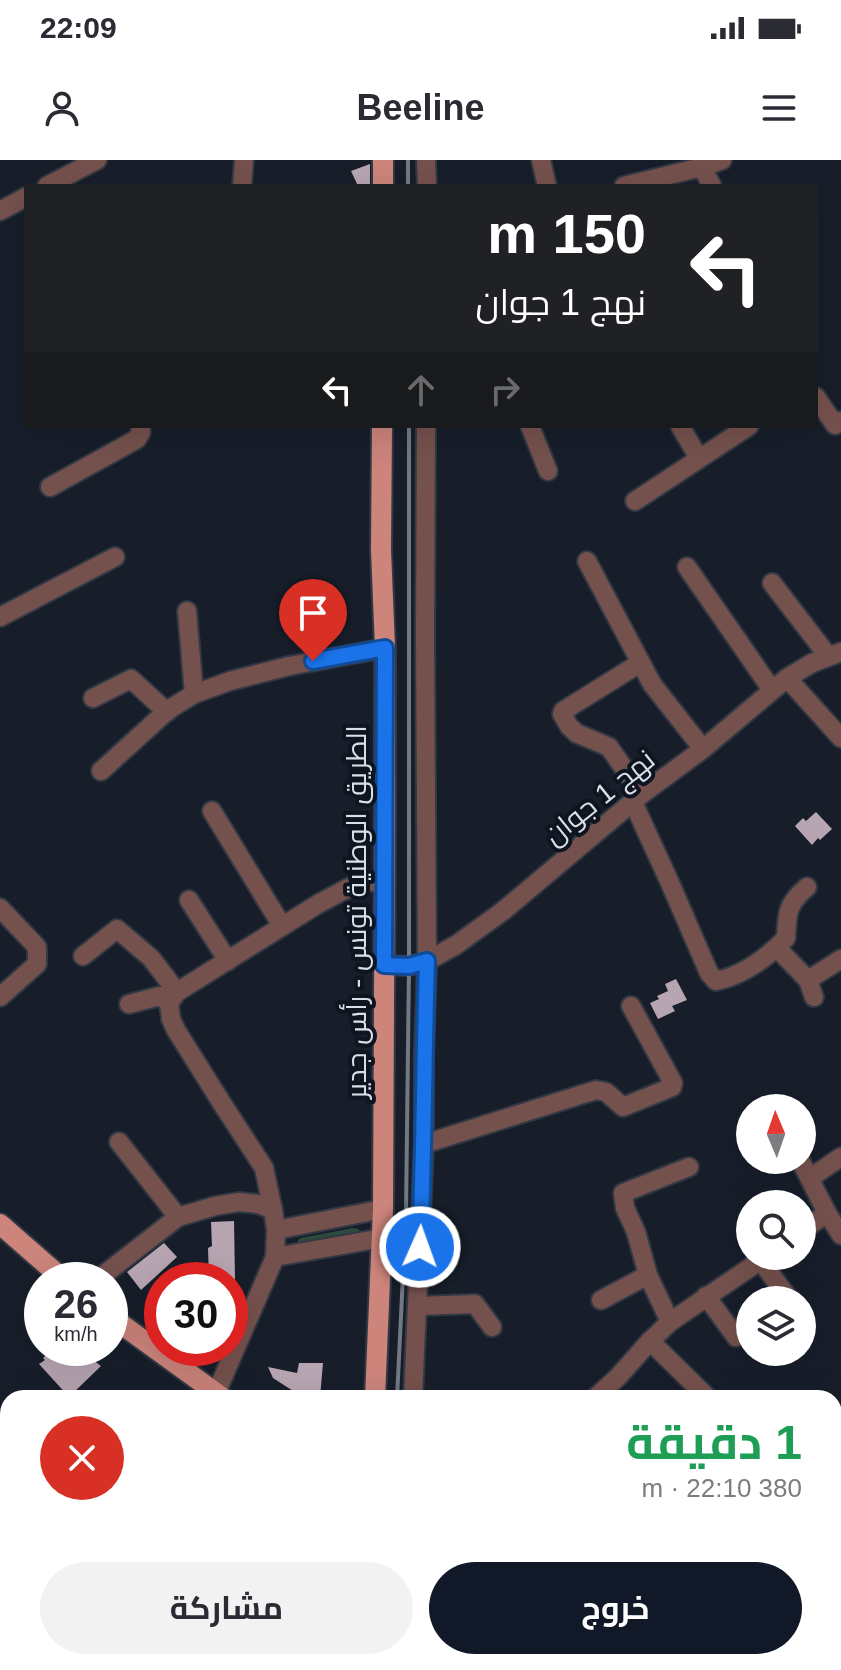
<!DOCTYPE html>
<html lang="ar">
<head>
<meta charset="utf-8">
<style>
	:root { --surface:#fff; --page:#f2f2f3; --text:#2b2b33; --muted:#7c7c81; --accent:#111827 }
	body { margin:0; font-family:Arial,Cairo,sans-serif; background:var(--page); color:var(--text); direction:rtl; height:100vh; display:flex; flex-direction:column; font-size:30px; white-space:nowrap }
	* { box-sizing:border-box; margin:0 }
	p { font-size:26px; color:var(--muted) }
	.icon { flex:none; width:44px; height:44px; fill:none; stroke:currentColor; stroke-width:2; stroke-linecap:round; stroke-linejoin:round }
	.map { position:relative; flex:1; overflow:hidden; direction:ltr }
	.panel { position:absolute; left:0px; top:1230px; width:842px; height:280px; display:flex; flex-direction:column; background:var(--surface); border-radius:24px 24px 0 0; box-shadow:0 8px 32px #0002; direction:rtl }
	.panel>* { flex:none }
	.banner { position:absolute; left:24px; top:24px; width:794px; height:244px; border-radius:0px; box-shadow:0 8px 32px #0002; direction:rtl; background:#202124; color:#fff; overflow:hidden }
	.needle { width:52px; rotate:358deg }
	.fabs { position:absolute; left:736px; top:934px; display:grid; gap:16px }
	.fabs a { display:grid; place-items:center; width:80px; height:80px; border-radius:50%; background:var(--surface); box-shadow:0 8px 32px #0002; font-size:40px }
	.speed { position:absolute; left:24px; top:1102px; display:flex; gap:16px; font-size:40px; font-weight:700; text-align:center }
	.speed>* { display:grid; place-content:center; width:104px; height:104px; border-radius:50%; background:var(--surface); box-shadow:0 8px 32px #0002; line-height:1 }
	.speed small { font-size:20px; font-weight:400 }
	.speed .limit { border:12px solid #d22; background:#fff; color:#111 }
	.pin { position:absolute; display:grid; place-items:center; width:68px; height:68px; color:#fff; margin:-82px -34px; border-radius:50% 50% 50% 0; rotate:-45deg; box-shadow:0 0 8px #0007 }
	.pin .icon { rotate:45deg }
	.me { position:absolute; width:88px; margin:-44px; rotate:2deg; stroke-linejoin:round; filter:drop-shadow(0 0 6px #0008) }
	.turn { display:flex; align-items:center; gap:28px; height:168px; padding:0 40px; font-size:36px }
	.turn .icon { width:104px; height:104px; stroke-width:2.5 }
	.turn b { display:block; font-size:56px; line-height:68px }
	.lanes { display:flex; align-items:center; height:76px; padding:0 40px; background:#0003; justify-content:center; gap:40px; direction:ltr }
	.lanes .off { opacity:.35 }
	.round { display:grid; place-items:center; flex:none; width:84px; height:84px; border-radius:42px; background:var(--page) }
	.head { display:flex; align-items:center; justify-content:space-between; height:136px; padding:0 40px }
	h1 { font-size:48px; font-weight:700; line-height:60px; color:#1e9e55 }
	.button { display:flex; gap:16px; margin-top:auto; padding:16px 40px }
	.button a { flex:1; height:92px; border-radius:48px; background:var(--accent); color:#fff; font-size:32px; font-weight:700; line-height:92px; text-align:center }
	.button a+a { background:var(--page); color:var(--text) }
	.status { display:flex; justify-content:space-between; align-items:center; height:56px; padding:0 40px; background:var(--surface); direction:ltr }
	.status svg { height:22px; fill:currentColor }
	header { display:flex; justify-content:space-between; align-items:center; height:104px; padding:0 40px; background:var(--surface); font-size:36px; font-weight:700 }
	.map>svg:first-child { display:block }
	.green { fill:#2d4b3d }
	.building { fill:#b7a5b1 }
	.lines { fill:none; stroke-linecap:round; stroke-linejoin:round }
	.minor-casing { stroke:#323944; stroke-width:22 }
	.major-casing { stroke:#323944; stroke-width:24 }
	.minor { stroke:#75514d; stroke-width:18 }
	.major { stroke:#cc847b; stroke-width:20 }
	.rail { stroke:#727983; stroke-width:4 }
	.route-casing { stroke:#114b97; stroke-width:20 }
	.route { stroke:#1a73e8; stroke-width:14 }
	.labels { text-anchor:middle; stroke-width:8; stroke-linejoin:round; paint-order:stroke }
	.street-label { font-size:28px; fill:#d9dee7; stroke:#0e1521 }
</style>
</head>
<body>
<div class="status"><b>22:09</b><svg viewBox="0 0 49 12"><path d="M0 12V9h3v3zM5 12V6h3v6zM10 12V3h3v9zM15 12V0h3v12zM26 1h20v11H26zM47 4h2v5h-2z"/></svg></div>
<header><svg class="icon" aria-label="menu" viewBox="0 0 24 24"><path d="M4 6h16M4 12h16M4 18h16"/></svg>Beeline<svg class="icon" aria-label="person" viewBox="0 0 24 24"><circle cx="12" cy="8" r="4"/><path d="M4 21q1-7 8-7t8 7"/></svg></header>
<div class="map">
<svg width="841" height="1510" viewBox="0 0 841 1510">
	<rect width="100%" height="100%" fill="#171e2a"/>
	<polygon class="green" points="353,1068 359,1069 359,1074 298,1084 298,1080 301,1078"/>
	<g class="building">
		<polygon points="370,4 370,26 358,26 351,11"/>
		<polygon points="816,652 832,669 820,680 818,678 812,685 795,666 803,658 806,661"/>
		<polygon points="676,819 687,840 672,846 675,851 658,859 650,843 659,839 657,836 668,831 665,824"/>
		<polygon points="234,1061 235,1120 209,1120 208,1088 212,1086 211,1062"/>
		<polygon points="164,1083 177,1097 141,1130 127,1112"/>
		<polygon points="53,1188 77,1188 101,1206 69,1237 39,1204 45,1200 43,1198"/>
		<polygon points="299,1203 323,1203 320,1238 304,1238 273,1218 268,1207 297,1213"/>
	</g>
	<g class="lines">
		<defs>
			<g id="minor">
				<polyline points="426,0 427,26"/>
				<polyline points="541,0 547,26"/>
				<polyline points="702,7 712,26"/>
				<polyline points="47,26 97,0"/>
				<polyline points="242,26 244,0"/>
				<polyline points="624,26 702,7 722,0"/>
				<polyline points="0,51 26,37"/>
				<polyline points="816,237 835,265 841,261"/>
				<polyline points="530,266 548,311"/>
				<polyline points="680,266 699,298"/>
				<polyline points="50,327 137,279 141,272 140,266"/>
				<polyline points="635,341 749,266"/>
				<polyline points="587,401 652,524 703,589"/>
				<polyline points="687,407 772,530"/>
				<polyline points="772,423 828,496"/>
				<polyline points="187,451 194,534"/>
				<polyline points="0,457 115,397"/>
				<polyline points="640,503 563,551 562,554 569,566 576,573 609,587 642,634"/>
				<polyline points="787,518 841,578"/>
				<polyline points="93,538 131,519 167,552"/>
				<polyline points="101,611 168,550 194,534 230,521 289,506 385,488"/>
				<path d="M633,642L670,723L709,813L716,821C742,816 768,797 786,778C787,753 787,744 807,727"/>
				<polyline points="212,651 282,766"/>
				<polyline points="189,740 228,801"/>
				<polyline points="0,748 37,787 37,804 0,837"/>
				<polyline points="777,788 808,820 814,837"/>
				<polyline points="83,796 117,769 151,798 177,832"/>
				<polyline points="384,805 409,806 427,801 456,785 503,751 642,634 703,589 787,518 812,503 841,492"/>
				<polyline points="808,820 841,799"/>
				<polyline points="129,844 160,836 169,843"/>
				<polyline points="119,982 178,1057"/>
				<polyline points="424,984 596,930 606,932 623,947 672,927 673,923 671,919 631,846"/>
				<polyline points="800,1000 827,1053 802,1071"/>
				<polyline points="810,1018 841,997"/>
				<polyline points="827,1053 841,1075"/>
				<polyline points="276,1070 383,1049"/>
				<polyline points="275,1097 382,1078"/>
				<polyline points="760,1100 790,1140"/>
				<polyline points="97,1120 178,1057 215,1046 239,1042 258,1044 273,1050"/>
				<polyline points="706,1136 736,1177"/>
				<polyline points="601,1140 648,1115"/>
				<polyline points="418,1146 475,1144 492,1167"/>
				<polyline points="802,1156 803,1157"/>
				<polyline points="670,1162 648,1115 636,1072 625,1048 623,1033 689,1007"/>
				<polyline points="650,1181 708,1238"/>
				<polyline points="214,1238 275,1097 276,1070 273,1050 264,1008 223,945 176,870 171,859 169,843 177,832 318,744 348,728 365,721 385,723"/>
				<polyline points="413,1238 424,984 424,893 427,801 425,477 426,266"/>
				<polyline points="595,1238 618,1217 650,1181 670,1162 767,1096"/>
				<polyline points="0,1358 8,1364"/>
				<polyline points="186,1502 191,1510"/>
				<polyline points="33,1510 44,1502"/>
				<polyline points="208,1510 238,1502"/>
				<polyline points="394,1510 394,1502"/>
				<polyline points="477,1510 477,1502"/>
			</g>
			<g id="major">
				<polyline points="383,26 383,0"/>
				<polyline points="0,1064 64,1120"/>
				<polyline points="110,1156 223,1238"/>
				<polyline points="375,1238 383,1049 385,639 385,488 381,390 382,266"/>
				<polyline points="607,1502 628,1510"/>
				<polyline points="360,1510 361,1502"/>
			</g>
		</defs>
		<use href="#minor" class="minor-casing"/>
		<use href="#major" class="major-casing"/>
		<use href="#minor" class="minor"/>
		<use href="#major" class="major"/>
		<g class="rail">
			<polyline points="408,0 408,26"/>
			<polyline points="397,1238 406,1054 409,806 409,266"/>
			<polyline points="382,1510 382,1502"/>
		</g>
	</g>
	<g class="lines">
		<defs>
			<path id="route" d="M313,501L385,488L384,805L409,806L427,801C424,896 424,992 420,1087"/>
		</defs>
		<use href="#route" class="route-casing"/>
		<use href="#route" class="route"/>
	</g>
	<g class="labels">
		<g class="street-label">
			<text transform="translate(599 637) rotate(-39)" y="10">نهج 1 جوان</text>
			<text transform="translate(356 752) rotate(-90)" y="10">الطريق الوطنية تونس - رأس جدير</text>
		</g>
	</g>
</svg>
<div class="fabs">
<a><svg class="needle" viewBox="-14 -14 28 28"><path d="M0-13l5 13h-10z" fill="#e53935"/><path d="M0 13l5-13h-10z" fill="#7c7c81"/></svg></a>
<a><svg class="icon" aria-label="search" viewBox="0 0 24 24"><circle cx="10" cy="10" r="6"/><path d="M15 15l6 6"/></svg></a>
<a><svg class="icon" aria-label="layers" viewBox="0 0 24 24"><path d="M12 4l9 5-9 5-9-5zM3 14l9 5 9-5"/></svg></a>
</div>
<div class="speed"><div>26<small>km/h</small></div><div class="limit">30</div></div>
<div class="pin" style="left:313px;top:501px;background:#d93025"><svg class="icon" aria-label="arrive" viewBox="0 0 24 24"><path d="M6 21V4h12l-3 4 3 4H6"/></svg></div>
<svg class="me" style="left:420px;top:1087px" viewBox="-20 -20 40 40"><circle r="17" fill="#1a73e8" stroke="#fff" stroke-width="3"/><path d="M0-11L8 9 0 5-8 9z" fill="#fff"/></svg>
<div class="banner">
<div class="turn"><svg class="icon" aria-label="left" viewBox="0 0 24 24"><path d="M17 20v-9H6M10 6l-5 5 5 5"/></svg><div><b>150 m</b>نهج 1 جوان</div></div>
<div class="lanes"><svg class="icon" aria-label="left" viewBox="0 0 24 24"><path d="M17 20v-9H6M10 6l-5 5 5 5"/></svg><svg class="icon off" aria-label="ahead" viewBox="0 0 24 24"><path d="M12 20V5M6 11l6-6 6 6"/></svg><svg class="icon off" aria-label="right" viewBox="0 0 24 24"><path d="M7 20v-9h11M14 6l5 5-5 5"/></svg></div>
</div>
<section class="panel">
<div class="head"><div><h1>1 دقيقة</h1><p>380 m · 22:10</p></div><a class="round" style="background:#d93025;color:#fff"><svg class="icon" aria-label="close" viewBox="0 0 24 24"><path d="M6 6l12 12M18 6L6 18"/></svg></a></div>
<div class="button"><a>خروج</a><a>مشاركة</a></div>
</section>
</div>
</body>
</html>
